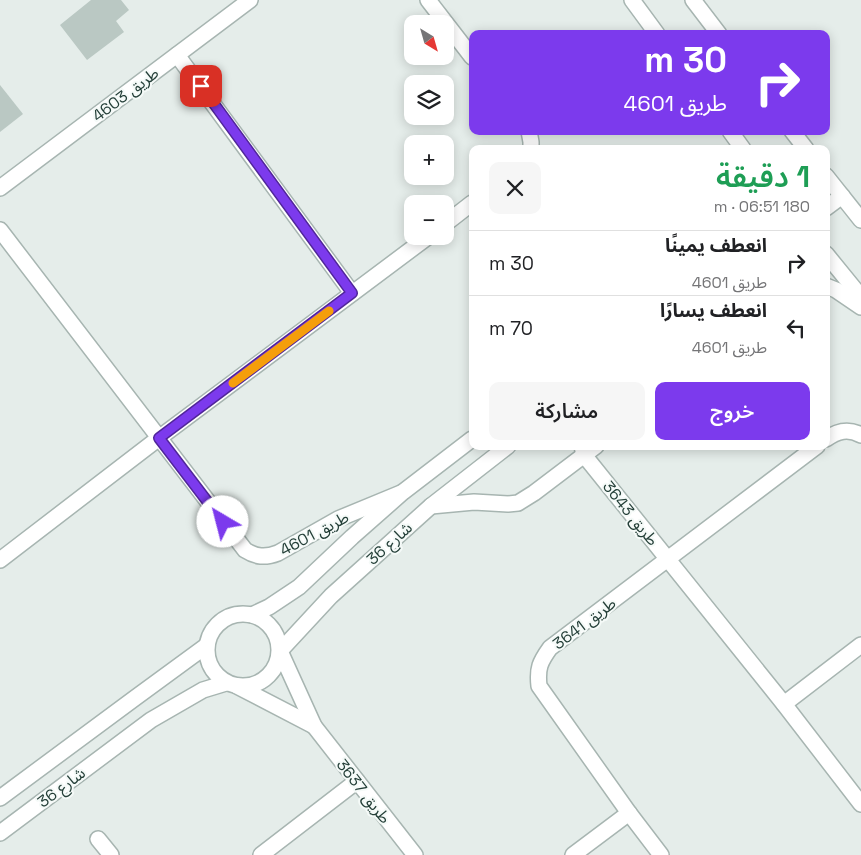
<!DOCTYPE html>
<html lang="ar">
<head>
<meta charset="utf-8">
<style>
	:root { --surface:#fff; --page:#f6f6f6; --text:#202124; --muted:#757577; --line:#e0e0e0; --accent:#7c3aed }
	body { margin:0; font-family:"Space Grotesk","Noto Sans Arabic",sans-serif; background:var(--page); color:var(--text); direction:rtl; height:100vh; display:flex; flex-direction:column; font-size:19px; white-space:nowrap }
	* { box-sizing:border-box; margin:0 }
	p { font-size:16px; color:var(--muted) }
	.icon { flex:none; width:28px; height:28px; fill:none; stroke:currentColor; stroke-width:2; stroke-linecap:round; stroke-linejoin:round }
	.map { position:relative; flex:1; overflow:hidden; direction:ltr }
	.side { position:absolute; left:469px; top:145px; width:361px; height:305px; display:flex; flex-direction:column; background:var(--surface); border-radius:10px; box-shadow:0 2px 12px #0003; direction:rtl }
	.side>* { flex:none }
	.banner { position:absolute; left:469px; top:30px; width:361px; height:105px; border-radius:10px; box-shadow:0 2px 12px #0003; direction:rtl; background:#7c3aed; color:#fff; overflow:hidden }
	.needle { width:32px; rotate:143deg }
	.controls { position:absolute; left:404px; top:15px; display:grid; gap:10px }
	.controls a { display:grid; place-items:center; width:50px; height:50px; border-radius:10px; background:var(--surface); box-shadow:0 2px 12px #0003; font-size:25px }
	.pin { position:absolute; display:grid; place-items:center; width:42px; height:42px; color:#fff; margin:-21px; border-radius:10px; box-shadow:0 2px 8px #0006 }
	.me { position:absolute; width:55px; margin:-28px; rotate:323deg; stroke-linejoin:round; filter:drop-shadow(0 0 4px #0008) }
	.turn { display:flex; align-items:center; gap:18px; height:105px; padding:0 20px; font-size:22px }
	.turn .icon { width:65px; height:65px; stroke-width:2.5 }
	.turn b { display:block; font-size:35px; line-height:42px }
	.round { display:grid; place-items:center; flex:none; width:52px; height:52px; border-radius:10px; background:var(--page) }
	.summary { display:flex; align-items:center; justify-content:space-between; height:85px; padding:0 20px }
	h1 { font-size:30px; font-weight:600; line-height:38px; color:#1e9e55 }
	.primary-button { display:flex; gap:10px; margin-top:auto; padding:10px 20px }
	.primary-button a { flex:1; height:58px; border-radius:10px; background:var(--accent); color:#fff; font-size:20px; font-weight:600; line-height:58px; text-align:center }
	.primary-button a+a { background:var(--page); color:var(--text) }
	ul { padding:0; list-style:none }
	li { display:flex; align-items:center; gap:15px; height:65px; padding:0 20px; border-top:1px solid var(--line) }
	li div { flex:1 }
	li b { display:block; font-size:19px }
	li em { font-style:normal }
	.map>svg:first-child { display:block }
	.building { fill:#bac8c3 }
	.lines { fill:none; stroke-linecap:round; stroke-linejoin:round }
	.minor-casing { stroke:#a7b5b1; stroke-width:18 }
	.tertiary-casing { stroke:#a7b5b1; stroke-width:18 }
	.minor { stroke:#fff; stroke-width:15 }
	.tertiary { stroke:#fff; stroke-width:15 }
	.route-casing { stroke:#51269a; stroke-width:12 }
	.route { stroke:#7c3aed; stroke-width:9 }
	.slow { stroke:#f59e0b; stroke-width:9 }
	.labels { text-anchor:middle; stroke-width:4; stroke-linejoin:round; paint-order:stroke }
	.street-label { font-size:16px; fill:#243f38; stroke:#f5faf8 }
</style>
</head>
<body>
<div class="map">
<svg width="861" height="855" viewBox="0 0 861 855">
	<rect width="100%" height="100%" fill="#e5edea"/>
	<g class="building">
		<polygon points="91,0 121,0 129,10 116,21 124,32 87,60 60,25"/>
		<polygon points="0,85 23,114 0,132"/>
	</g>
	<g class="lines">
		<defs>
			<g id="minor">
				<polyline points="428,0 472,57"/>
				<polyline points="177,55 352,293"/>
				<polyline points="529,131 531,142 531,149"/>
				<polyline points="0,188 250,0"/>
				<polyline points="445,224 472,203"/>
				<path d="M0,230L245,550C256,557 265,558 278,553L338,519L401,493"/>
				<path d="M826,439C837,431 848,428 861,435"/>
				<polyline points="582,446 584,455 784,704 861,804"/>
				<polyline points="431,506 474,502 508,504 518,503 534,493 596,446"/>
				<polyline points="0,560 159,438 429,236"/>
				<polyline points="280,651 314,726 415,855"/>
				<polyline points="237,686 314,726"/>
				<polyline points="784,704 861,645"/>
				<polyline points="98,839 111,855"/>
				<polyline points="261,855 357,781"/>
				<polyline points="573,855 629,813"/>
				<path d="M661,855L629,813L539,686C537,668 540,662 550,648L817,446"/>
			</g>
			<g id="tertiary">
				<polyline points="632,0 657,34"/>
				<polyline points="693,0 719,34"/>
				<polyline points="730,131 743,149"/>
				<polyline points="792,131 806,149"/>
				<polyline points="826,176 861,220"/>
				<polyline points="826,208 842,196"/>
				<polyline points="826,254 861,297"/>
				<polyline points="826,286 836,290 861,307"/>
				<circle cx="243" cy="650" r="36"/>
				<polyline points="252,615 269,607 299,587 352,537 403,492 472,439"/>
				<polyline points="280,651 331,596 431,506 508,446"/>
				<polyline points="0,798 135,698 206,646"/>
				<polyline points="0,833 151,720 203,690 226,683"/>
			</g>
		</defs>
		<use href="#minor" class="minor-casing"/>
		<use href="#tertiary" class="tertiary-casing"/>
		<use href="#minor" class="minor"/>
		<use href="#tertiary" class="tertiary"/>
	</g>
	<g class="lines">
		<defs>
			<polyline id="route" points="201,86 352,293 159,438 223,522"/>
		</defs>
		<use href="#route" class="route-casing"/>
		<use href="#route" class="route"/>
		<polyline class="slow" points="233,383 329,311"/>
	</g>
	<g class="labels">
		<g class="street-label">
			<text transform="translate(125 94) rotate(-37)" y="6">طريق 4603</text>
			<text transform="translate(631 513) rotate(51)" y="6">طريق 3643</text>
			<text transform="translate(314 533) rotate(-28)" y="6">طريق 4601</text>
			<text transform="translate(389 543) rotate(-42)" y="6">شارع 36</text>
			<text transform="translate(584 623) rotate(-37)" y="6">طريق 3641</text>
			<text transform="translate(61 787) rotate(-37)" y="6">شارع 36</text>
			<text transform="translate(364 791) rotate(52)" y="6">طريق 3637</text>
		</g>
	</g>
</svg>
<div class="controls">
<a><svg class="needle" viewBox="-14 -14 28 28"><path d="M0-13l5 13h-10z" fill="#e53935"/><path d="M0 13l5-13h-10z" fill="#757577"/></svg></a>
<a><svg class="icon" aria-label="layers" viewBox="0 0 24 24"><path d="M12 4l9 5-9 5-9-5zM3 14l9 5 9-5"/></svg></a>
<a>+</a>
<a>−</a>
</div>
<div class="pin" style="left:201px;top:86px;background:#d93025"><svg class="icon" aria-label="arrive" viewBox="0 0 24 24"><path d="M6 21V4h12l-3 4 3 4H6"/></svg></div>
<svg class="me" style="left:223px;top:522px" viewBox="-20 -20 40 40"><circle r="19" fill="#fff"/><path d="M0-13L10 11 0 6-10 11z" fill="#7c3aed"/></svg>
<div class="banner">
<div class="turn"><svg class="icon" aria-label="right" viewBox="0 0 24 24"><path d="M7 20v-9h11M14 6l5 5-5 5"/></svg><div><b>30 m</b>طريق 4601</div></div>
</div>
<section class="side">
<div class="summary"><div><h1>1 دقيقة</h1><p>180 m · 06:51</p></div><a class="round"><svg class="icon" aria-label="close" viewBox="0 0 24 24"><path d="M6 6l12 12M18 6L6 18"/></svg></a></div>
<ul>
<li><svg class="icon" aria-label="right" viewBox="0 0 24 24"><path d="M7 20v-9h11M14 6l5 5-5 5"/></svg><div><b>انعطف يمينًا</b><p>طريق 4601</p></div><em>30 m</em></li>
<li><svg class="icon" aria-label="left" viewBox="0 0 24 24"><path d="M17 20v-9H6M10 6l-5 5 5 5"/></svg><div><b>انعطف يسارًا</b><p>طريق 4601</p></div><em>70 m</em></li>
</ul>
<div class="primary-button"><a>خروج</a><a>مشاركة</a></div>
</section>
</div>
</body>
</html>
